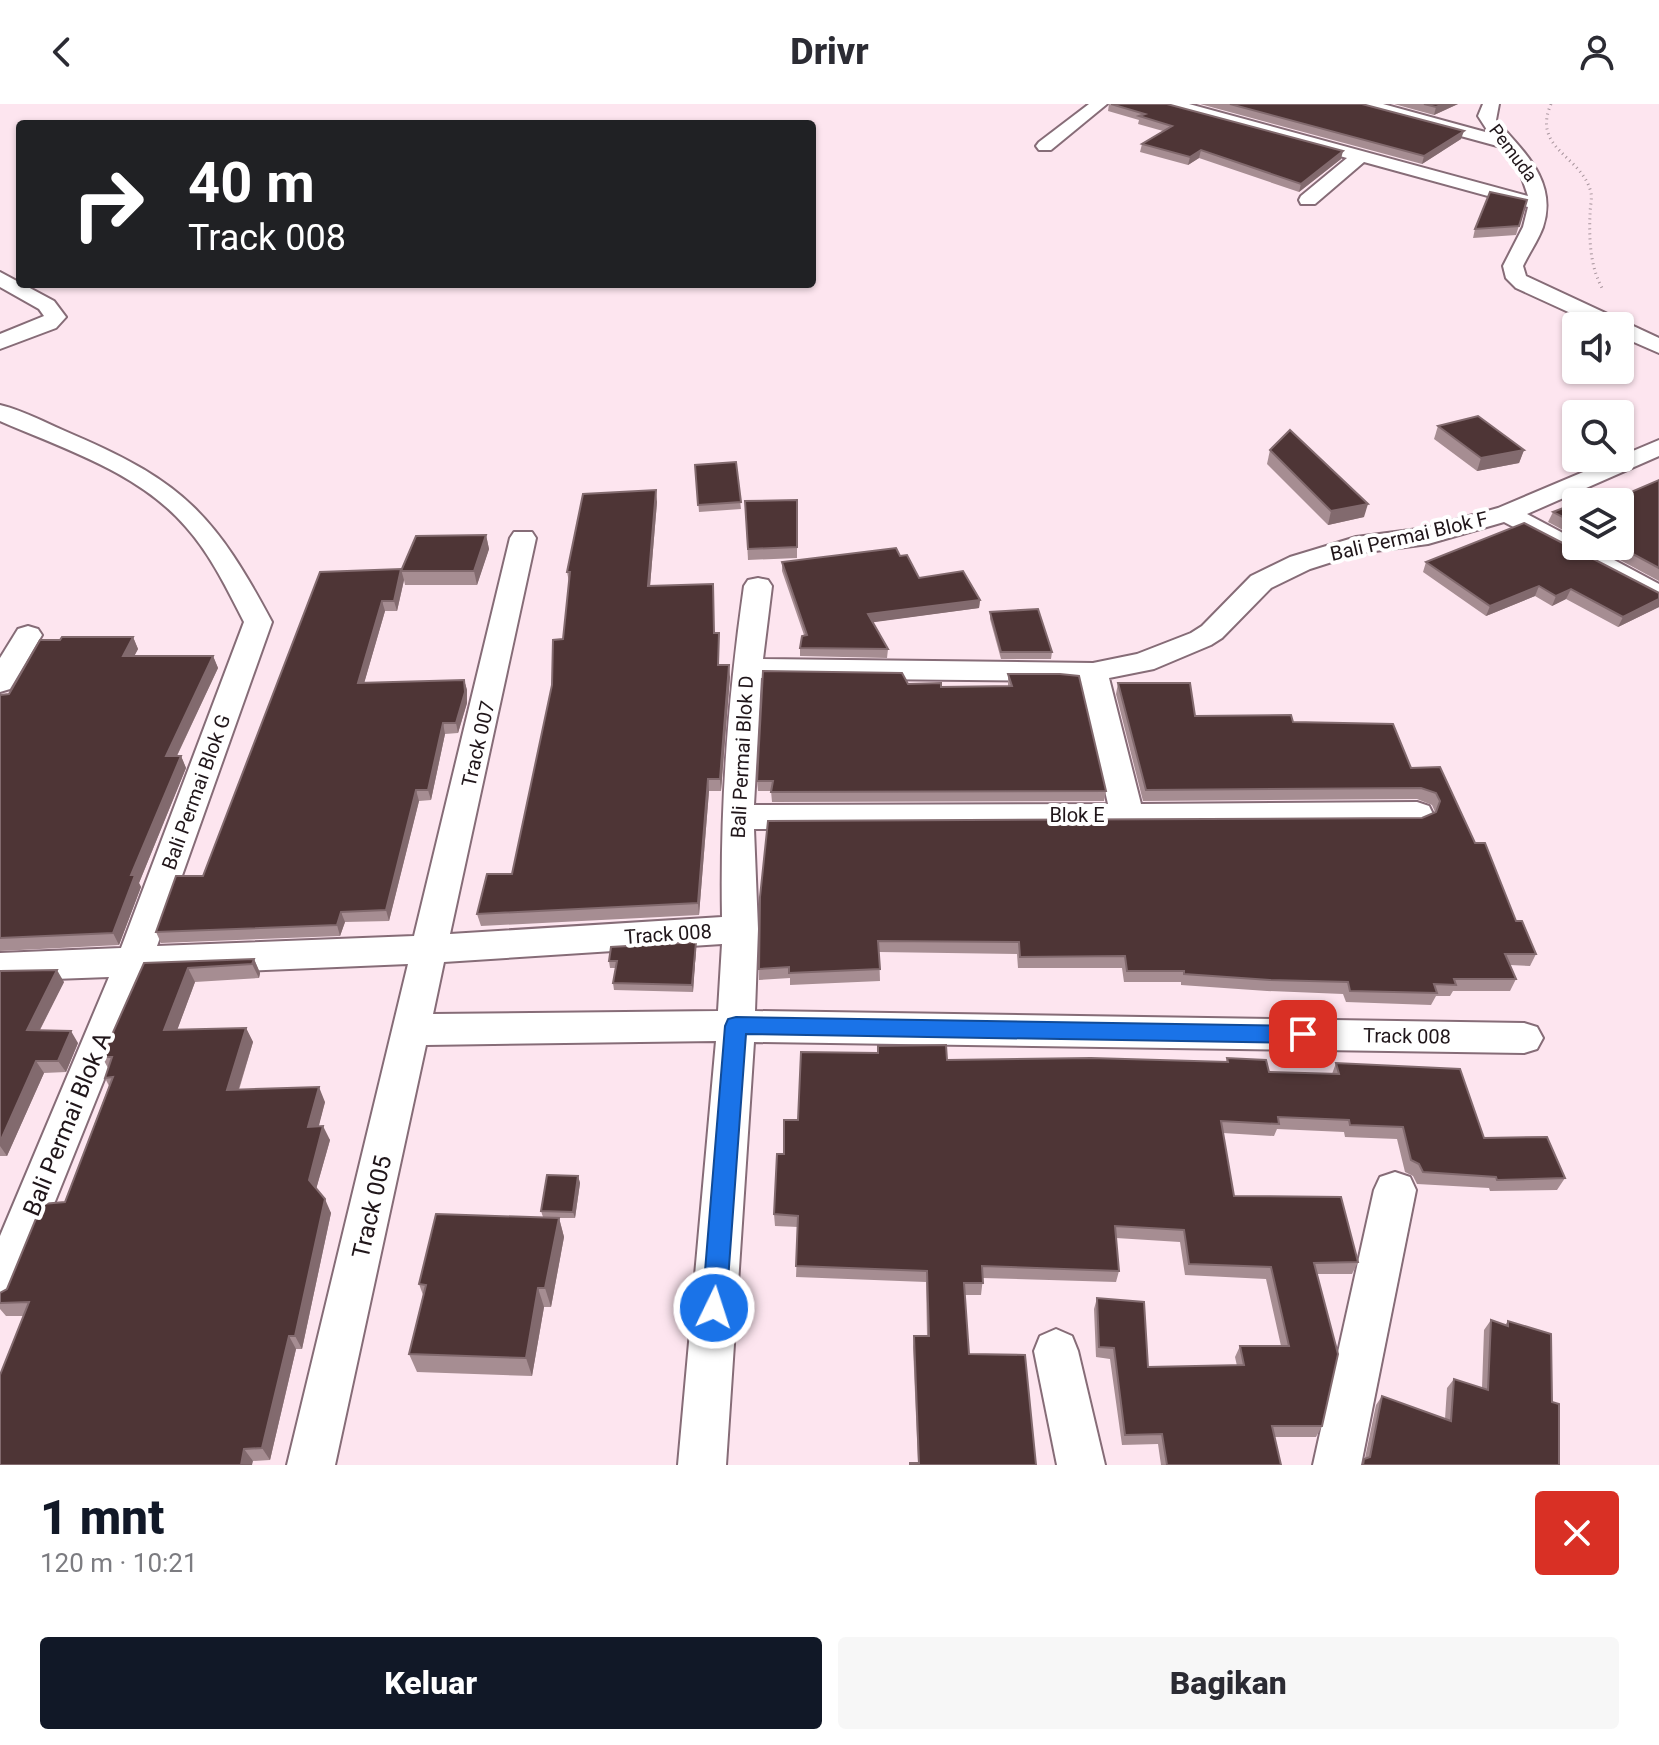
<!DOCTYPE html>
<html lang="id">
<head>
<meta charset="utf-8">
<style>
	:root { --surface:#fff; --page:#f7f7f7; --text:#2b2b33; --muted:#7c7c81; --accent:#111827 }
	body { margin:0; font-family:Roboto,sans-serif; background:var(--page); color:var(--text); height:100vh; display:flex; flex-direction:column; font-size:30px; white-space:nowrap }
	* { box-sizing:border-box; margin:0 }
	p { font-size:26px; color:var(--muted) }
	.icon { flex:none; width:44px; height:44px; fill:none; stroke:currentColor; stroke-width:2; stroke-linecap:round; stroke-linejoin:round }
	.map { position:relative; height:1361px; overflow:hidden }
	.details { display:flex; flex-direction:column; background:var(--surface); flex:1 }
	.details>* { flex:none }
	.top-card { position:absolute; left:16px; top:16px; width:800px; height:168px; border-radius:8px; box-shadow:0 2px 6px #0004; background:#202124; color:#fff; overflow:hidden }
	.buttons { position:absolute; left:1562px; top:208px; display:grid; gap:16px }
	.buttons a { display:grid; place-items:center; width:72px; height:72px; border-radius:8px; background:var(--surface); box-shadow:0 2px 6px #0004; font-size:40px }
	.pin { position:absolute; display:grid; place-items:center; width:68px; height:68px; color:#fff; margin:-34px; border-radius:16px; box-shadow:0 4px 12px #0006 }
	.me { position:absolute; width:88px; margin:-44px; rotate:4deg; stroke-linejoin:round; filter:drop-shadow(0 0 6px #0008) }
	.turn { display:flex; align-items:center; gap:28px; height:168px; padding:0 40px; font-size:36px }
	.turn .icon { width:104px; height:104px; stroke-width:2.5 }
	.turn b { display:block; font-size:56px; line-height:68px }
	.round { display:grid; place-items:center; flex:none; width:84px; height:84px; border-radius:8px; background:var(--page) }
	.overview { display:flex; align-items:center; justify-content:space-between; height:136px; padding:0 40px }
	h1 { font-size:48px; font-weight:800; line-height:60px; color:var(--accent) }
	.primary-button { display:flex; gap:16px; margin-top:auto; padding:16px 40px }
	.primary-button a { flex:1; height:92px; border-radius:8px; background:var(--accent); color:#fff; font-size:32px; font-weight:800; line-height:92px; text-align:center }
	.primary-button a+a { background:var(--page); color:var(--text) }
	header { display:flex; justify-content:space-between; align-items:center; height:104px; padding:0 40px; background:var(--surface); font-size:36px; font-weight:800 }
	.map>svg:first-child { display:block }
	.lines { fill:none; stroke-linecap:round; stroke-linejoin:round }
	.street-casing { stroke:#866c77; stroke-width:4 }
	.path { stroke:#a6939b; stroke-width:3; stroke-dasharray:1 4; stroke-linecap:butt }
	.street { fill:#fff; fill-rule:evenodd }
	.wall { fill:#a68d92 }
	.shaded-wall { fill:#826a6e }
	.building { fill:#4e3536; stroke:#826a6e; stroke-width:2 }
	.route { fill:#1a73e8; stroke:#114b97; stroke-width:2 }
	.labels { text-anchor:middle; stroke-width:8; stroke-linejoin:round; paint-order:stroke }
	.far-street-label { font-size:18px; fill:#20161a; stroke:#fff }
	.street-label { font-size:20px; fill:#20161a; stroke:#fff }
	.near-street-label { font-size:24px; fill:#20161a; stroke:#fff }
</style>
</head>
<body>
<header><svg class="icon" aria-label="back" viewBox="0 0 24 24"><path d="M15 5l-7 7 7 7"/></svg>Drivr<svg class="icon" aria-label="person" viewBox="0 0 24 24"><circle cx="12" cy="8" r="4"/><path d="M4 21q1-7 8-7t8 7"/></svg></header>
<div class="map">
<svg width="1659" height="1361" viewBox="0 0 1659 1361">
	<rect width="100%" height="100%" fill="#fde5ef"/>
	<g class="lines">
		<defs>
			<g id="street">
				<polygon points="1089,0 1107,0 1051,46 1039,46 1036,42 1039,38"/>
				<path d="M1162,0H1189L1528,92L1519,65L1501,43L1358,4L1356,0H1383L1489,29L1478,12L1483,0H1499L1496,16C1523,47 1558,77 1543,123C1538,137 1529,149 1523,162L1526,172L1659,234V249L1620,232V222H1599L1516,184L1506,174L1503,162L1523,123L1528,103L1364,58L1315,100H1301L1299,96L1301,92L1347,54L1164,4Z"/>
				<polygon points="0,168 54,197 66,213 56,224 0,245 0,230 44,212 39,205 0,183"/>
				<path d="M0,301C25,307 50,321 74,331C184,378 216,413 272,518L157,842L414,832L510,434L514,428H532L536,434L450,830L722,813C720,700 728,594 744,482L748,476L758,474L768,476L772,482L763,555L1093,559L1137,550L1191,529L1202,522L1251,472L1290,453L1356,433L1426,424L1498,404L1659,336V352L1527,410L1576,436V442H1588L1659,480V499L1504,418L1428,440L1360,449L1310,465L1271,484L1222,534L1211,541L1154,565L1109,574L1141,700L1417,698L1429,702L1433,710L1429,718L1417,722L754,725L758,825L755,907L1524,919L1537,923L1543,934L1537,945L1524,949L754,938L726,1361H678L716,937L426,941L335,1361H287L408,860L146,871L15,1197L0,1203V1132L109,873L0,877V849L121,844L244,518C227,485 211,451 186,423C139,368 64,345 0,317ZM761,574L1080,577L1108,700L754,701ZM722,840L718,907L433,910L444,858Z"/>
				<polygon points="28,522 38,525 42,531 10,585 0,588 0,554 18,525"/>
				<polygon points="1395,1068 1410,1073 1416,1086 1361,1361 1313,1361 1374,1086 1380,1073"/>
				<polygon points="1056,1225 1072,1232 1078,1247 1105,1361 1057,1361 1034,1247 1040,1232"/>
			</g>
		</defs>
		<use href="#street" class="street-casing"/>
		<path class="path" d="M1551,0C1532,44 1579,51 1590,85C1593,93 1590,102 1590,110C1589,135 1590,162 1602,184"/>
		<use href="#street" class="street"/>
	</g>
	<g class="wall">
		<polygon points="1109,0 1341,55 1299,88 1199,54 1188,61 1140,48 1142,40 1163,27 1138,20 1139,16 1108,7"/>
		<polygon points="1200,0 1362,0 1461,35 1422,60"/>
		<polygon points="1394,0 1458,0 1434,11"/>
		<polygon points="1527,96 1516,131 1473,134 1475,125"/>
		<polygon points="1438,322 1524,346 1519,359 1477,367 1434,335"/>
		<polygon points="1270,346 1364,413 1328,421 1267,360"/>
		<polygon points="736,358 741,405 699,408 695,361"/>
		<polygon points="1659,376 1659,477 1594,442 1620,442"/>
		<polygon points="797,396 797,454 748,456 745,397"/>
		<polygon points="657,398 650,482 715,529 719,541 719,561 730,573 721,687 709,687 699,811 481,822 477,810 512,770 563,535 569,478 567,468"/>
		<polygon points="1576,399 1576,433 1548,418 1553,408"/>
		<polygon points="486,431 489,445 477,481 405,481 404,476 397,507 385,507 364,579 464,576 467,586 467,599 458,629 445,630 431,696 419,697 389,817 345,818 340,832 161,839 156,828 203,772 402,467"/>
		<polygon points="900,452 919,474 980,496 979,504 872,518 888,545 887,554 800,552 800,544 804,531 782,467 782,458"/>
		<polygon points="1426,458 1659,489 1659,503 1618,523 1566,495 1552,502 1535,492 1486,512 1423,468"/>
		<polygon points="990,508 1052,548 1051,555 1001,555 990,515"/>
		<polygon points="133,533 138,545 134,552 213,552 218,564 177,652 181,652 186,664 139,779 141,783 119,841 0,847 0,591 9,590"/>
		<polygon points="1008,570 1106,687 1104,697 772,698 771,687 758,687 757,677 908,580 941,583 1008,582"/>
		<polygon points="1118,579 1195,612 1293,618 1411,664 1440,663 1475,739 1516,817 1536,850 1530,862 1510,861 1516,875 1510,887 1453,887 1450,892 1436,892 1431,901 1346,898 1343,890 1267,887 1181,881 1181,878 1124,878 1122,864 1018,864 1017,850 879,848 880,877 790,881 790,874 759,876 760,793 1422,714 1435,708 1432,701 1417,695 1143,697 1116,590"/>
		<polygon points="696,838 696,845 693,888 614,886 613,879 616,864 610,864 609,857"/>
		<polygon points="254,855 260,869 259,874 195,878 177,926 246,924 253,938 239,986 325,998 318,1023 330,1036 316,1085 331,1109 302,1245 296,1245 270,1356 253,1357 1,1271 24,1212 6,1212 0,1205 0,1189 7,1185 65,1098 109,982 105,974 108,964 102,953 144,859"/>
		<polygon points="0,867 64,878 40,926 78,939 66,968 44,969 7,1052 0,1052"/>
		<polygon points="1227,954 1269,968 1332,970 1336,959 1565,1074 1557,1086 1490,1087 1489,1084 1417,1080 1413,1072 1405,1068 1397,1035 1345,1033 1344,1028 1277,1025 1274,1032 1223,1029 1234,1092 1358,1158 1352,1170 1317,1170 1322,1322 1316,1333 1275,1333 1281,1361 1161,1361 1158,1340 1122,1341 1110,1255 1096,1253 1094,1205 1097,1194 1148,1263 1237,1262 1235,1253 1240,1242 1281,1242 1266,1175 1185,1171 1180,1138 1116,1134 1119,1167 1116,1178 983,1174 981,1191 965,1191 969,1250 1036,1361 918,1359 913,1243 914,1232 927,1232 926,1178 796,1173 798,1123 775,1122 774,1110 784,1050 798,1016 947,956 1226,958"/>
		<polygon points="578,1072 580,1079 575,1114 559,1114 564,1133 551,1203 544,1203 532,1272 417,1268 409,1250 423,1191 419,1180 543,1113 541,1107"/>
		<polygon points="1491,1216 1505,1221 1508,1217 1552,1298 1365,1354 1376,1301 1382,1292 1445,1315 1447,1284 1454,1275 1482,1284 1484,1226"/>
	</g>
	<g class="shaded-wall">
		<polygon points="1443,0 1458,0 1434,11 1436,3"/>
		<polygon points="1464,27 1461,35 1422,60 1424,52"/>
		<polygon points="1201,46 1199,54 1188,61 1190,53"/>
		<polygon points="1343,47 1341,55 1299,88 1301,80"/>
		<polygon points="1524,346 1519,359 1477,367 1481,354"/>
		<polygon points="656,386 657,398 649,494 648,482"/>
		<polygon points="1368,400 1364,413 1328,421 1331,407"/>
		<polygon points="486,431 489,445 477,481 474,467"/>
		<polygon points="401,465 404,476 397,507 394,497"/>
		<polygon points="1539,482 1535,492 1486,512 1490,502"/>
		<polygon points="1571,485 1566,495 1552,502 1556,492"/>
		<polygon points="1659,495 1659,503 1618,523 1623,513"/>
		<polygon points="980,496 979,504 868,519 868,510"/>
		<polygon points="382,497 385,507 361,590 358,579"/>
		<polygon points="133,533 138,545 128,564 123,552"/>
		<polygon points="213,552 218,564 171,664 166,652"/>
		<polygon points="729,561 730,573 721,687 720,675"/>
		<polygon points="464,576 467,586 467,599 458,629 456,619"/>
		<polygon points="443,619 445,630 431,696 428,686"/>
		<polygon points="181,652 186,664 139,779 141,783 119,841 113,829 131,771"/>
		<polygon points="708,675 709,687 699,811 698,799"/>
		<polygon points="416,686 419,697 389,817 386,806"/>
		<polygon points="341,808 345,818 340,832 337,821"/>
		<polygon points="696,838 696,845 693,888 692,881"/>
		<polygon points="254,855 260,869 259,874 252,860"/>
		<polygon points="188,864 195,878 172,940 164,926"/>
		<polygon points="57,866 64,878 34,937 27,926"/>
		<polygon points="246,924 253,938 234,1000 227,986"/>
		<polygon points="71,927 78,939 66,968 58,957"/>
		<polygon points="36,957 44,969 7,1052 0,1042 0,1038"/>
		<polygon points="319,983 325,998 315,1037 308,1023"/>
		<polygon points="323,1022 330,1036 315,1089 309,1076"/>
		<polygon points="578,1072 580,1079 575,1114 573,1108"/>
		<polygon points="325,1095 331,1109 302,1245 295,1232"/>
		<polygon points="559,1114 564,1133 551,1203 545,1184"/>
		<polygon points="538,1184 544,1203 532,1272 526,1254"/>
		<polygon points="289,1232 296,1245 270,1356 262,1344"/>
		<polygon points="244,1345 253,1357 252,1361 241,1361"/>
	</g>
	<g class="building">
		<polygon points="1111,0 1167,0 1343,47 1301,80 1201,46 1190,53 1142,40 1172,22 1139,12 1145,10"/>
		<polygon points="1230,0 1362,0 1464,27 1424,52"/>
		<polygon points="1424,0 1443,0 1436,3"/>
		<polygon points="1490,88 1527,96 1519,122 1475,125"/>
		<polygon points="1478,312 1524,346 1481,354 1438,322"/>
		<polygon points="1290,326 1368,400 1331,407 1270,346"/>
		<polygon points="736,358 741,398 698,401 695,361"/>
		<polygon points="1659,376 1659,464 1618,442 1620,442 1620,398 1608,398"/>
		<polygon points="656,386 648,482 713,480 714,529 719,529 718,561 729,561 720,675 708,675 698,799 477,810 487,770 512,770 552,581 553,536 563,535 570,468 567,468 583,390"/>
		<polygon points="1586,395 1591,398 1577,398"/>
		<polygon points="797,396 797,443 748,445 745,397"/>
		<polygon points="1576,399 1576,420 1553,408"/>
		<polygon points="1524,419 1659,489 1659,495 1623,513 1571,485 1556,492 1539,482 1490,502 1426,458"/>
		<polygon points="486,431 474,467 401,467 416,432"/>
		<polygon points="896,444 900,452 907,451 919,474 963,467 980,496 868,510 888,545 800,544 802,532 807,531 782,458"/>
		<polygon points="401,465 394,497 382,497 358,579 464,576 465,588 456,619 443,619 428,686 416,686 386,806 341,808 337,821 156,828 176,772 203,772 320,468"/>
		<polygon points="1038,505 1052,548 1001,548 990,508"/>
		<polygon points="62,533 133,533 123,552 213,552 166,652 181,652 131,771 135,771 113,829 0,834 0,591 9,590 40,536 60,536"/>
		<polygon points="763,567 902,569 908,580 941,579 941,583 1012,582 1008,570 1060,570 1079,572 1106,687 771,688 773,677 757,677"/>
		<polygon points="1118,579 1190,579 1195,612 1291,611 1293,618 1393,620 1411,664 1440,663 1475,739 1485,739 1516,817 1522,817 1536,850 1505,850 1516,875 1454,875 1456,881 1434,880 1437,889 1350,887 1348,878 1270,876 1184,870 1184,867 1127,867 1125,852 1020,853 1019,838 878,837 880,865 789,869 789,863 759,865 760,793 768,717 1422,714 1436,708 1440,697 1436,689 1421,684 1146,686"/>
		<polygon points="696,838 692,881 613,879 617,857 609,857 611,843"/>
		<polygon points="254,855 252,860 188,864 164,926 246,924 227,986 319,983 308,1023 323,1022 309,1076 325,1095 295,1232 289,1232 262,1344 244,1345 241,1361 0,1361 0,1271 29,1198 0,1199 0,1189 7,1185 42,1100 65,1098 113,973 105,974 112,953 102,953 144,859"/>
		<polygon points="57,866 27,926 71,927 58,957 36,957 0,1038 0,867"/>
		<polygon points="946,941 947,956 1091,954 1228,958 1227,954 1266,956 1269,968 1339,970 1336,959 1460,965 1484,1034 1547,1033 1565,1074 1497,1076 1496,1073 1423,1068 1419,1060 1411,1056 1403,1023 1350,1021 1349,1016 1278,1013 1279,1020 1221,1017 1234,1092 1341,1093 1358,1158 1314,1159 1338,1250 1322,1322 1272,1322 1281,1361 1167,1361 1162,1330 1125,1331 1114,1244 1099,1243 1097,1194 1144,1198 1148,1263 1244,1261 1240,1242 1289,1242 1271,1163 1189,1160 1184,1126 1115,1122 1119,1167 982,1162 983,1179 964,1179 969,1250 1025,1251 1036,1361 910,1361 910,1359 919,1359 914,1232 929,1232 927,1167 796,1162 798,1112 774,1110 777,1050 784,1050 784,1016 798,1016 801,948 878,949 878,942"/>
		<polygon points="547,1071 578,1072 573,1108 541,1107"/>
		<polygon points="436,1110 559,1114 545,1184 538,1184 526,1254 409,1250 426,1181 419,1180"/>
		<polygon points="1491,1216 1508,1222 1508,1217 1551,1230 1552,1298 1559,1300 1559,1361 1363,1361 1364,1355 1370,1353 1382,1292 1451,1317 1454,1275 1488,1286"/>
	</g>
	<polygon class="route" points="736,913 1303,922 1311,924 1314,930 1311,937 1303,939 746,930 726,1204 723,1212 714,1216 705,1212 702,1204 725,922 728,915"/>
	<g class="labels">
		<g class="far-street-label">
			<text transform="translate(1513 49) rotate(53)" y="6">Pemuda</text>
		</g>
		<g class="street-label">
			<text transform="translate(1409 432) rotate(-13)" y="7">Bali Permai Blok F</text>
			<text transform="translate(478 640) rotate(-77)" y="7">Track 007</text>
			<text transform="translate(742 653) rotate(-87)" y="7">Bali Permai Blok D</text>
			<text transform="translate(196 688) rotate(-70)" y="7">Bali Permai Blok G</text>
			<text x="1077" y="718">Blok E</text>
			<text transform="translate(668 830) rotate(-4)" y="7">Track 008</text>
			<text transform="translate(1407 932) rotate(1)" y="7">Track 008</text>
		</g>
		<g class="near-street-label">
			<text transform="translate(67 1020) rotate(-68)" y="8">Bali Permai Blok A</text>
			<text transform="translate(372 1103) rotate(-77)" y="8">Track 005</text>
		</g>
	</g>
</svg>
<div class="buttons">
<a><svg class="icon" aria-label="sound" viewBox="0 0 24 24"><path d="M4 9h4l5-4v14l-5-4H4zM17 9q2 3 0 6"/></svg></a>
<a><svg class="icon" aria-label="search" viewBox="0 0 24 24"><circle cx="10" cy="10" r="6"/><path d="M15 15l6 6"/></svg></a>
<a><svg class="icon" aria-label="layers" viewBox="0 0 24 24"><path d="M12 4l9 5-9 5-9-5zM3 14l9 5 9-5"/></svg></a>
</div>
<div class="pin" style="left:1303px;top:930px;background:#d93025"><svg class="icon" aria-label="arrive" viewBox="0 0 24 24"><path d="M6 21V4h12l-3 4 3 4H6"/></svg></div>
<svg class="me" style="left:714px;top:1204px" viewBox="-20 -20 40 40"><circle r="17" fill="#1a73e8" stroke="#fff" stroke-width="3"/><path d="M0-11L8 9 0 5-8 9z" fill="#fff"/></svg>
<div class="top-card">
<div class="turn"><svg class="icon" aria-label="right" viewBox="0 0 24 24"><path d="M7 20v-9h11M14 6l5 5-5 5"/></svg><div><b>40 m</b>Track 008</div></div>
</div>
</div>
<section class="details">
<div class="overview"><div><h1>1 mnt</h1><p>120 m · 10:21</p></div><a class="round" style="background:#d93025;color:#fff"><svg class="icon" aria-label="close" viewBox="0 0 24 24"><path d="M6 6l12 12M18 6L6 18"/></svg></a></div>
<div class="primary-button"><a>Keluar</a><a>Bagikan</a></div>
</section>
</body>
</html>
